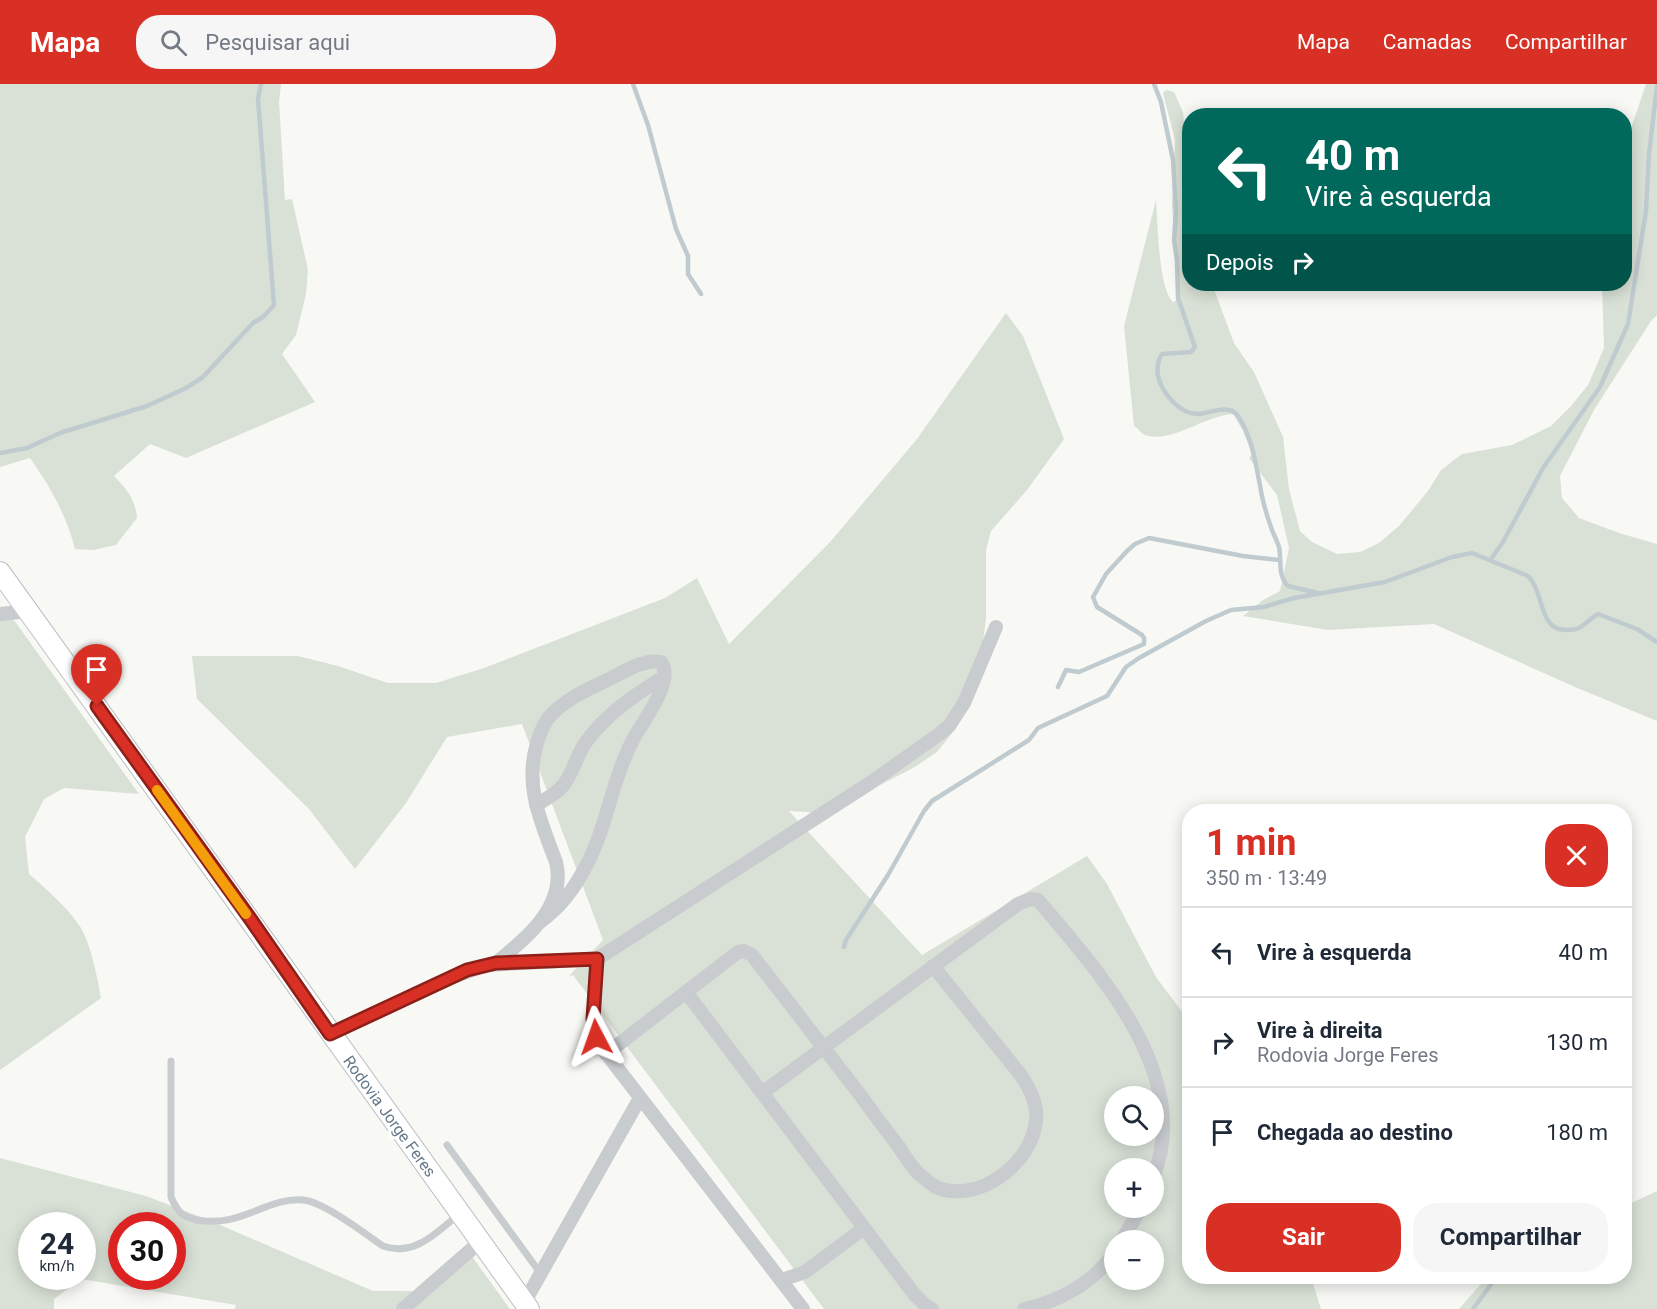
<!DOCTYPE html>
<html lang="pt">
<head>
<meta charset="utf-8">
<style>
	:root { --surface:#fff; --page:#f6f6f7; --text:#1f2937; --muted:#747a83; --line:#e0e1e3; --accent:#d93025 }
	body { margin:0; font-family:Roboto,sans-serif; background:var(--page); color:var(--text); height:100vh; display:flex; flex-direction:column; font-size:22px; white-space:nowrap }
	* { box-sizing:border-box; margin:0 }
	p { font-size:20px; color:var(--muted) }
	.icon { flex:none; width:33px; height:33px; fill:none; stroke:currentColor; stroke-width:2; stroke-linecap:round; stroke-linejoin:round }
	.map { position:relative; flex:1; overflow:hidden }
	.side { position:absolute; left:1182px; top:720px; width:450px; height:480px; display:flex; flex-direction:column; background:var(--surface); border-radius:24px; box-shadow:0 3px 15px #0003 }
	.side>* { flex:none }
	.hud { position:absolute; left:1182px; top:24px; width:450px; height:183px; border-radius:24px; box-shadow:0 3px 15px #0003; background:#00695c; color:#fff; overflow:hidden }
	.fabs { position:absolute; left:1104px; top:1002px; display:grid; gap:12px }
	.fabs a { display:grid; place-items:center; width:60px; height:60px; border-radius:50%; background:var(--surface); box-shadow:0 3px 15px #0003; font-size:30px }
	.speed { position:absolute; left:18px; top:1128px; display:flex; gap:12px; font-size:30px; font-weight:700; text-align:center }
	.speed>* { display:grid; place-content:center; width:78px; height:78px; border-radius:50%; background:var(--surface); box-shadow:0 3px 15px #0003; line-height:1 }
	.speed small { font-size:15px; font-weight:400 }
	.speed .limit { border:9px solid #d22; background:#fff; color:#111 }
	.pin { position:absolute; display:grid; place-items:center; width:51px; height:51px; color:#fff; margin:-62px -26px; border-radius:50% 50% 50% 0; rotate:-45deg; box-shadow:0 0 6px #0007 }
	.pin .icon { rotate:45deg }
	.me { position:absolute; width:66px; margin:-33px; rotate:356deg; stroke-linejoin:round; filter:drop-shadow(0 0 4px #0008) }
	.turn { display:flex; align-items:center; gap:21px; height:126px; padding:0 24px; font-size:27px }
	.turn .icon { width:78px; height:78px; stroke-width:2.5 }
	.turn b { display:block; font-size:42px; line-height:51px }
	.then { display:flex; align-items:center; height:57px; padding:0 24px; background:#0003; gap:12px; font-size:22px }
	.round { display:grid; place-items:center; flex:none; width:63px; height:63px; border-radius:24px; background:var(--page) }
	.overview { display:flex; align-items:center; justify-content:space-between; height:102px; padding:0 24px }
	h1 { font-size:36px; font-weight:700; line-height:45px; color:var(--accent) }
	.action { display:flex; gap:12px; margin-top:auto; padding:12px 24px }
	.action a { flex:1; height:69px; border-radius:24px; background:var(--accent); color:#fff; font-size:24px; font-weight:700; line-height:69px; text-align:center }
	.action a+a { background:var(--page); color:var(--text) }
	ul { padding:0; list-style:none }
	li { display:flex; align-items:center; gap:18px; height:90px; padding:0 24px; border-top:2px solid var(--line) }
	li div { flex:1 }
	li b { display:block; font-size:22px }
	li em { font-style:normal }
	header { display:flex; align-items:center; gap:36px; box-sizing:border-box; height:84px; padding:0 30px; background:var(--accent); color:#fff }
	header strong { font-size:28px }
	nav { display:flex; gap:33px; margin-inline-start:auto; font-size:21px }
	.search { width:420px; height:54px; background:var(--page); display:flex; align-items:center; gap:15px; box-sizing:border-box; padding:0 21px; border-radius:24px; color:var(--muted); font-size:22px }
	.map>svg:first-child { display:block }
	.green { fill:#d9e1d6; fill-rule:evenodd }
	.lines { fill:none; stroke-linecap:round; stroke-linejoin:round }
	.stream { stroke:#c0cbcf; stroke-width:4.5 }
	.secondary-casing { stroke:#babfc4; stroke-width:22 }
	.service { stroke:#c8cccf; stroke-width:7 }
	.minor { stroke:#c8cccf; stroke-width:14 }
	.secondary { stroke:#fff; stroke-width:20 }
	.route-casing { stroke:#8d1f18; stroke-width:15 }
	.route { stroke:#d93025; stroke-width:10 }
	.slow { stroke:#f59e0b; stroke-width:10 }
	.labels { text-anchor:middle; stroke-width:6; stroke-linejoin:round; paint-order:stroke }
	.street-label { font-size:16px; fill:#657889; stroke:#fff }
</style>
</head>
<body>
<header>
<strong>Mapa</strong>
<div class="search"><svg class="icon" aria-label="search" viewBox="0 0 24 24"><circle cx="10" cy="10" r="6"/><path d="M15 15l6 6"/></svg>Pesquisar aqui</div>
<nav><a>Mapa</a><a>Camadas</a><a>Compartilhar</a></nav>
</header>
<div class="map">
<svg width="1657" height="1225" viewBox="0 0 1657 1225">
	<rect width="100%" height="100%" fill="#f8f8f5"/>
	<g class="green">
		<path d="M0,0H281L279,18L285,116L292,115L308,186L306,210L296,251L282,270L315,318L186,374L150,360L114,392C127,406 135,414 137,434L116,461L93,466L75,465C66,430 51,404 30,374L0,383Z"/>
		<path d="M1646,0H1657V231L1651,237L1594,326L1560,392L1562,414L1579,434L1619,449L1657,460V637L1575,603L1434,540L1328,546L1243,532L1263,516L1280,507L1289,464L1277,411L1249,374L1252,370L1243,347L1233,330C1206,331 1171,360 1145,351C1142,350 1138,344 1134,342L1124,242L1156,116C1158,138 1158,204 1173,218L1179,215L1172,121L1175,56L1163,9L1166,6L1174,8L1183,28L1189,100L1190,200H1212L1234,259L1254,288L1283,353L1289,405L1300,447L1312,458L1337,470L1360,468L1379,459L1399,442L1428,407L1441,386L1462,370L1512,361L1551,342L1571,322L1588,301L1604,264L1602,200H1624L1625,62Z"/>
		<path d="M1006,229L1023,252L1064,355L1027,406L991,447L986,466V535L982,565L964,606L953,648L937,668L915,683L853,715L824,729L789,727L922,871L1087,772L1107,800L1156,893L1189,937L1190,1192L1311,1193L1321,1225H824L573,891L569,892L603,856L522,640L447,653L406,719L355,785L309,725L197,615L192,572H298L338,582L388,599H436L484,584L665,514L697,494L729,560L831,457L917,355ZM1114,1012H1154V1052H1114ZM1114,1084H1154V1124H1114ZM1114,1156H1154V1196H1114Z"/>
		<path d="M0,532H11L139,710L64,704L44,715L25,753L29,790C47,806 66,822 79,841C90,856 98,896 101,914L0,986Z"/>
		<path d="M0,1074L146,1112L211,1137L373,1207H423L466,1164L510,1225H235L236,1221L81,1195L54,1215V1225H0ZM32,1142H82V1192H32ZM122,1142H172V1192H122Z"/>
		<polygon points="1657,1107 1657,1225 1459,1225 1480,1201 1496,1193 1624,1192 1625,1122"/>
	</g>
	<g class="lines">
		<g class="stream">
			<polyline points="633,0 648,41 676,145 688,172 688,190 701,210"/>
			<path d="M1154,0L1161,18L1173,76L1176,127L1174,156L1177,177L1178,214L1195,263L1191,268L1162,270C1158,276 1157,285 1158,292C1162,309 1180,331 1199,330C1211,329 1229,319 1238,332C1252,352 1255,378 1260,401C1262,416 1267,432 1272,446C1274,451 1277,457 1279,463C1282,477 1277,490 1288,502L1318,509"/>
			<polyline points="0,369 27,364 60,349 147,322 186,304 203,293 253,239 263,233 274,221 258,15 261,0"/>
			<polyline points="1491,475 1503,458 1543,384 1600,303 1628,240 1646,127 1649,70 1657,2"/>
			<polyline points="1058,603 1066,586 1079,588 1144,560 1144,554 1142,551 1097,523 1093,513 1106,490 1127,467 1135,460 1149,454 1243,472 1279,476"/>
			<path d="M844,863L846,856L888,791L924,727L932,717L1029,656L1038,644L1107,612L1126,583L1139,574L1206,537L1231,526L1264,523L1294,514L1385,498L1452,473L1472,469L1528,492C1545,509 1538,545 1565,546C1570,546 1575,546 1579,544C1586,540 1591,534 1598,530L1637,545L1657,558"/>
			<polyline points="1473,1225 1497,1192"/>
		</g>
		<defs>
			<polyline id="secondary" points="0,488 529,1225"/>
		</defs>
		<use href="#secondary" class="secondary-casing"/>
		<g class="service">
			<path d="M171,977V1113C177,1127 182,1133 197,1136C242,1144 266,1113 303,1116C324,1118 364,1149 383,1162C414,1173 436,1149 458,1131"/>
			<polyline points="447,1061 541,1190"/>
		</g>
		<g class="minor">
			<polyline points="0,530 28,527"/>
			<path d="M536,721C546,715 558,709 565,699C574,686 577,670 586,658C606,630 636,610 664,593"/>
			<polyline points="597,875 593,935 599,960 803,1225"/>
			<path d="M496,879C526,854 567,822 556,778C541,738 524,702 537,659C540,649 544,638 551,631C566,615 586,606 605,597C621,590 643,574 661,578C675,596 644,636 635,652C612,693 608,741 586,782C574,805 561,823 540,838"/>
			<polyline points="686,908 914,1210 926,1222 932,1225"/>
			<polyline points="330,950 451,894 486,881 597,875 870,699 938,651 949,642 964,619 996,543"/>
			<path d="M606,970L738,868L744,867L752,871C788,918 825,965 861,1012C873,1029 886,1046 899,1063C905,1072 911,1082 918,1089C923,1093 930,1100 936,1103C978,1121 1033,1079 1036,1036C1038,1020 1029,1003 1020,990L933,882"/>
			<path d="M762,1009L1018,820L1031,815L1038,816C1098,887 1193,990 1154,1091"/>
			<polyline points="1122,1156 1141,1124"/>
			<polyline points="782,1196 805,1188 864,1144"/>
			<polyline points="524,1219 640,1014"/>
			<polyline points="403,1225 481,1157"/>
			<path d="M1024,1225C1060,1217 1094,1199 1114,1168"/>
		</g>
		<use href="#secondary" class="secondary"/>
	</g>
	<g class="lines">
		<defs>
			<polyline id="route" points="97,622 249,833 330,950 467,886 496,879 597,875 593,935 596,953"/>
		</defs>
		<use href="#route" class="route-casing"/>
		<use href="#route" class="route"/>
		<polyline class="slow" points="157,706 246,830"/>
	</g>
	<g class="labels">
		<g class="street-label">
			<text transform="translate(390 1032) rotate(54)" y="6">Rodovia Jorge Feres</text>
		</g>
	</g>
</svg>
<div class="fabs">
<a><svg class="icon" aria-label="search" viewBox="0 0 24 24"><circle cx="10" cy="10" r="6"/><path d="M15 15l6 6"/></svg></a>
<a>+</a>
<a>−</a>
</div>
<div class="speed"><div>24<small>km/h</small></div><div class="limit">30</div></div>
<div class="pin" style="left:97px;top:622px;background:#d93025"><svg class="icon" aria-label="arrive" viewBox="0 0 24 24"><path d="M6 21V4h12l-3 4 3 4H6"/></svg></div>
<svg class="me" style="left:596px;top:953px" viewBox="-20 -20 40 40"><path d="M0-17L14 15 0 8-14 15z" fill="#d93025" stroke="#fff" stroke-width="4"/></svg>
<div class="hud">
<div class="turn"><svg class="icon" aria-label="left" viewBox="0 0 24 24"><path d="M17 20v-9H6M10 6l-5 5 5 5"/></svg><div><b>40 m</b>Vire à esquerda</div></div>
<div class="then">Depois<svg class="icon" aria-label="right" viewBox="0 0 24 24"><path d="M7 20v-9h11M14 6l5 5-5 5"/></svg></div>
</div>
<section class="side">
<div class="overview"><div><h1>1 min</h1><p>350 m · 13:49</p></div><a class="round" style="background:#d93025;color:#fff"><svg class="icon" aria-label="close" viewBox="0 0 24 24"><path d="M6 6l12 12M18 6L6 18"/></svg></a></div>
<ul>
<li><svg class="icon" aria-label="left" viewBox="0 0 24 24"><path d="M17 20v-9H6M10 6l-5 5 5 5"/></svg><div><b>Vire à esquerda</b></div><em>40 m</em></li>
<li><svg class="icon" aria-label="right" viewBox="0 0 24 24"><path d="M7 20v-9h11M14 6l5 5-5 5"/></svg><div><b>Vire à direita</b><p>Rodovia Jorge Feres</p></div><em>130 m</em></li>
<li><svg class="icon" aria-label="arrive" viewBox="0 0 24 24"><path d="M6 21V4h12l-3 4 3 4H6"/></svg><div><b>Chegada ao destino</b></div><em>180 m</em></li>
</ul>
<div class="action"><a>Sair</a><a>Compartilhar</a></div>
</section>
</div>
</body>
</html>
